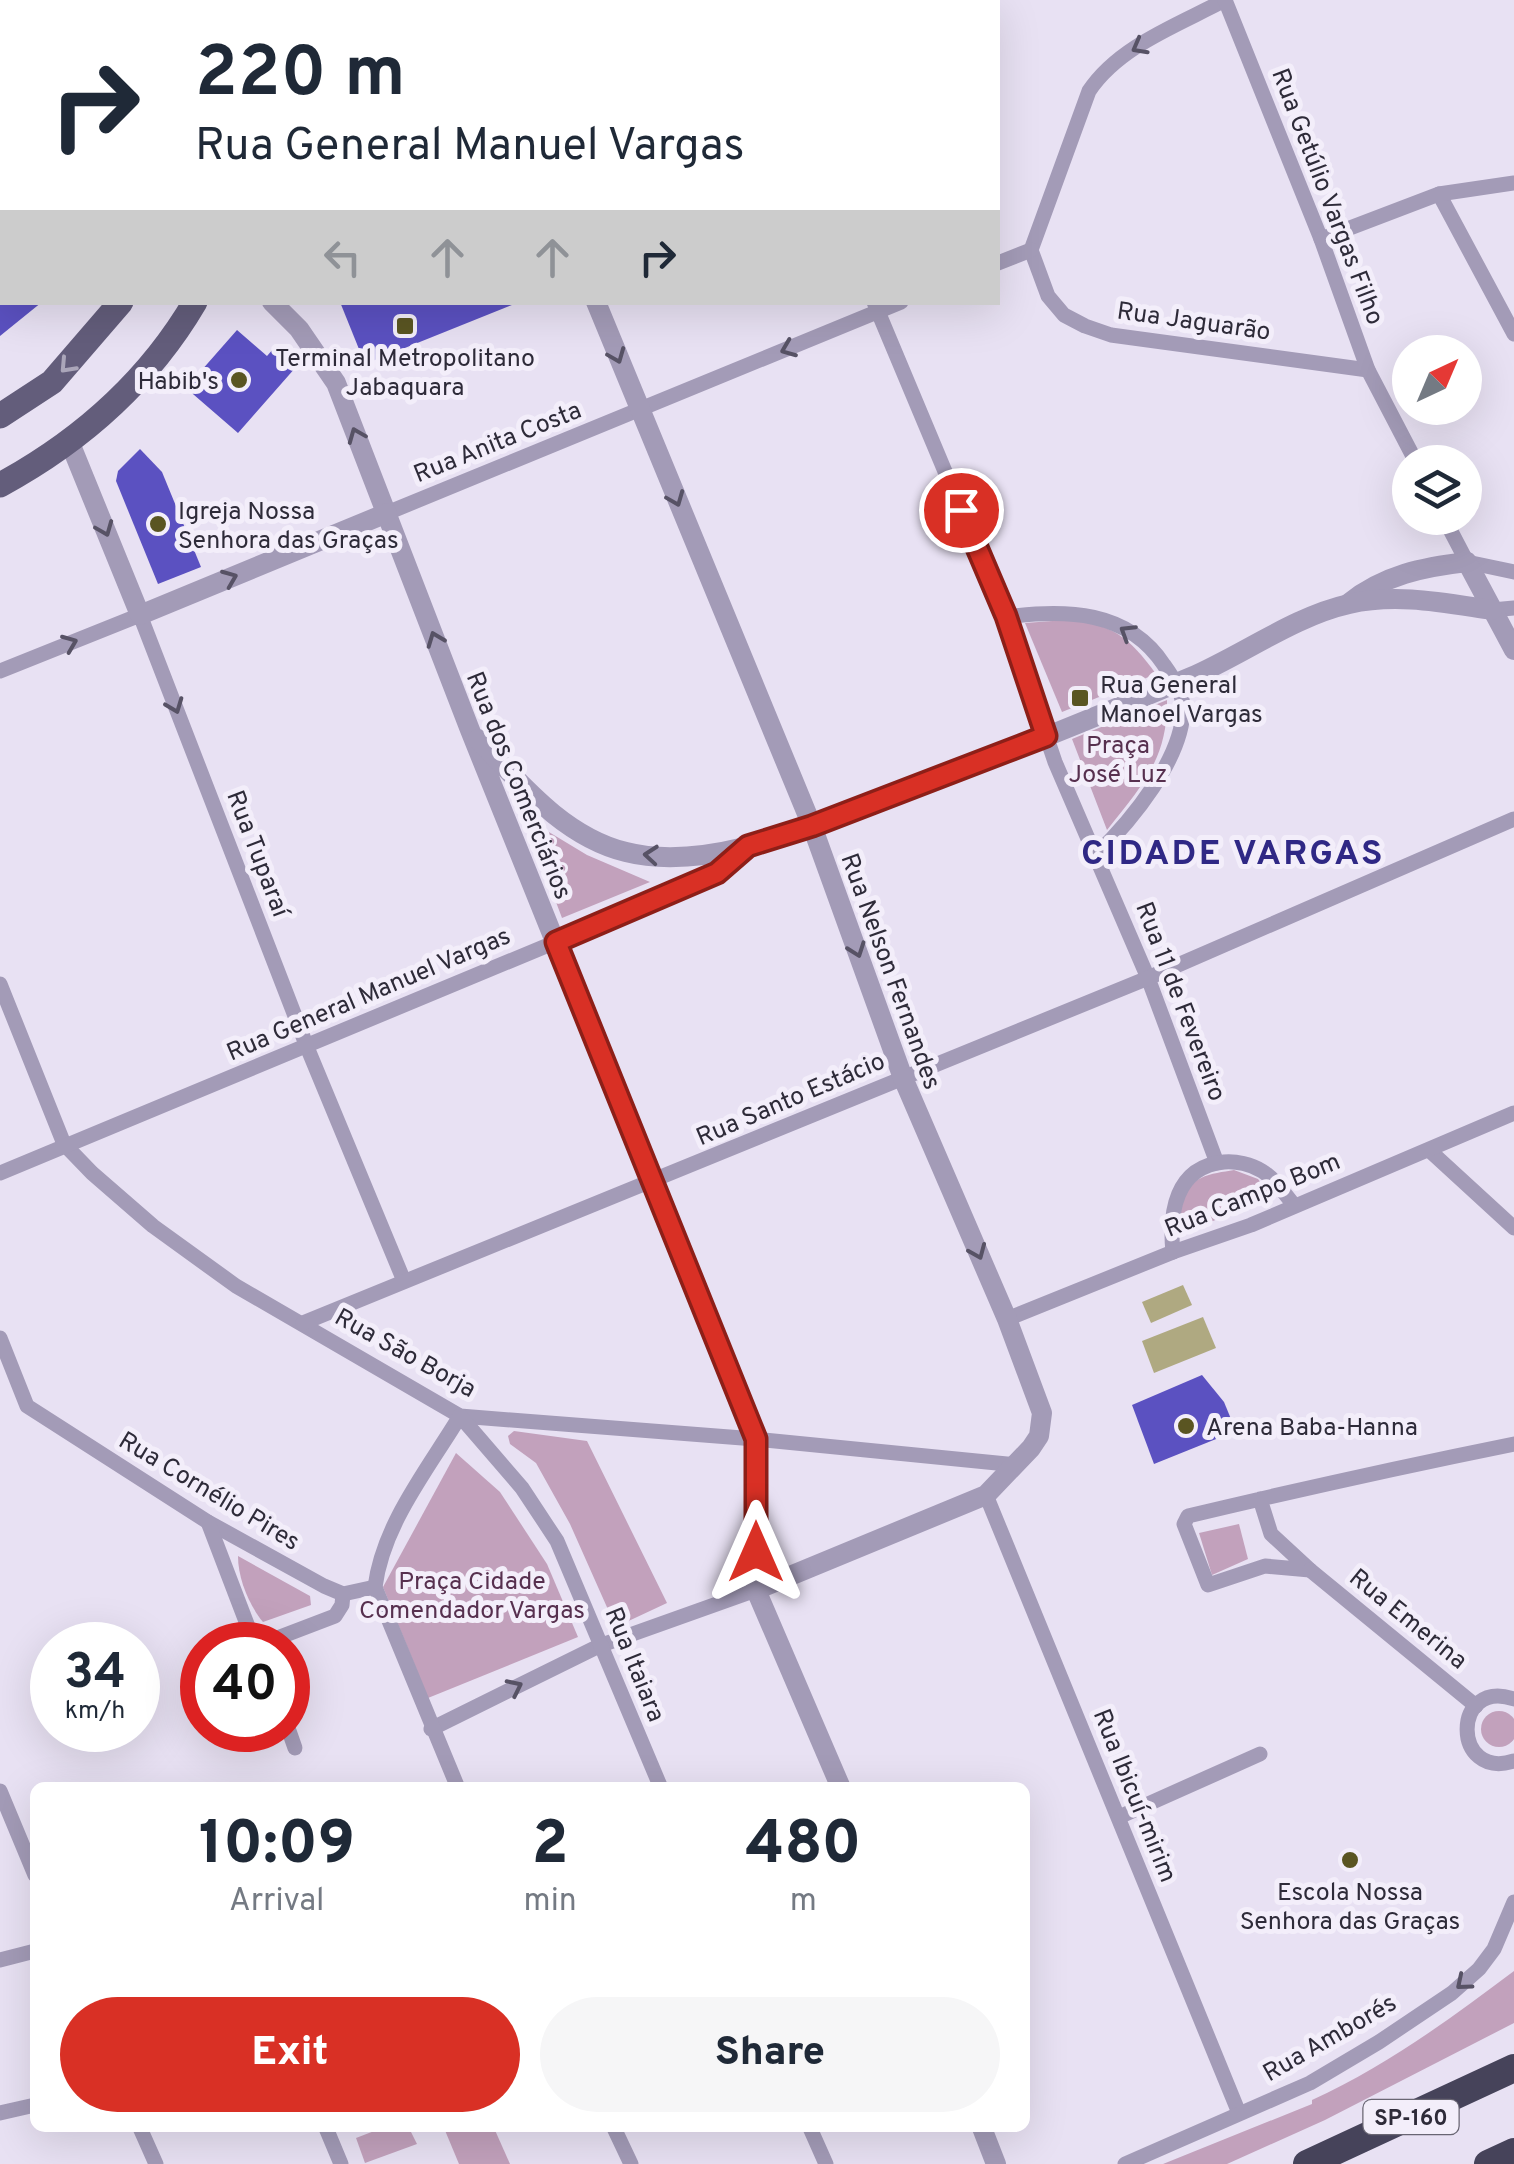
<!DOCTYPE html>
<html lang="en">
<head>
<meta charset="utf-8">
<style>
	:root { --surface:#fff; --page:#f6f6f7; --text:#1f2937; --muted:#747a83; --accent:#d93025 }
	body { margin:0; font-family:Overpass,sans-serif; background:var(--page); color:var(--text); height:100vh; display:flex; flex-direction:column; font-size:38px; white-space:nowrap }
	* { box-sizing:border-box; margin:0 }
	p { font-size:32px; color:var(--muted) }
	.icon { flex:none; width:55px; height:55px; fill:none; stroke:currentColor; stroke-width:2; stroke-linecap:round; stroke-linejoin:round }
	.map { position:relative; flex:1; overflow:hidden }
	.details { position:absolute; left:30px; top:1782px; width:1000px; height:350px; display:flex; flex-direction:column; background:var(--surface); border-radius:15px; box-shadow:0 10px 40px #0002 }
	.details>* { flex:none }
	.guide { position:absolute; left:0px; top:0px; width:1000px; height:305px; box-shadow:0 10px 40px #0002; background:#fff; color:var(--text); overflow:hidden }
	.needle { width:65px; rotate:44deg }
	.fabs { position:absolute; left:1392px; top:335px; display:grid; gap:20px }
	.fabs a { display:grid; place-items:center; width:90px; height:90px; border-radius:50%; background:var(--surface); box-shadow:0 10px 40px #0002; font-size:50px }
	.speed { position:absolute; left:30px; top:1622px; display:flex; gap:20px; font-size:50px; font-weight:700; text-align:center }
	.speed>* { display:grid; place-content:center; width:130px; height:130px; border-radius:50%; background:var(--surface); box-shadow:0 10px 40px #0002; line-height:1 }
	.speed small { font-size:25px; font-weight:400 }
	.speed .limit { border:15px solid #d22; background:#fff; color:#111 }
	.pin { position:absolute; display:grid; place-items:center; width:85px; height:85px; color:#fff; margin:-42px; border:5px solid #fff; border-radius:50%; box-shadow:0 2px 10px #0007 }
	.me { position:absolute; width:110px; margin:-55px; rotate:0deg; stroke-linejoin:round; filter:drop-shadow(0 0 8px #0008) }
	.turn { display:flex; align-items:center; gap:35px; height:210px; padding:0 30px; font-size:45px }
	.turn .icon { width:130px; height:130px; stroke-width:2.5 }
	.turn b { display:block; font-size:70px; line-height:85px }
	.lanes { display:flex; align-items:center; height:95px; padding:0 30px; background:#0003; justify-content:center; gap:50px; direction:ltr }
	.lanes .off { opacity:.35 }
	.eta { display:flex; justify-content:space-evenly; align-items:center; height:170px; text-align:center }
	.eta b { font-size:60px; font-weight:800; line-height:70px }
	.primary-button { display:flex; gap:20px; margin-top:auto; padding:20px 30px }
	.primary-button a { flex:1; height:115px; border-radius:60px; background:var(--accent); color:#fff; font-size:40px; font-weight:800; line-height:115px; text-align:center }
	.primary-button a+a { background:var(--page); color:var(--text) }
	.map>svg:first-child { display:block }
	.green { fill:#c2a1bc }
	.water { fill:#afa981 }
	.building { fill:#5b51c1 }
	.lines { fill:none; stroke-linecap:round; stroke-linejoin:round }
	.minor { stroke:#a39bb7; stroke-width:15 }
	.tertiary { stroke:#a39bb7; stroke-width:20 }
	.primary { stroke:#635d7b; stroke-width:25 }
	.motorway { stroke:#46435a; stroke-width:28 }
	.oneway { stroke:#575265 }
	.oneway2 { stroke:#aba6ba }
	.route-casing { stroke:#8d1f18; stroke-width:25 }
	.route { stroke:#d93025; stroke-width:18 }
	.poi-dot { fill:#5a5522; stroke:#f3eefa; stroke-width:4 }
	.labels { text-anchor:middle; stroke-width:10; stroke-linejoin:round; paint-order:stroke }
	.shield { fill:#f3eefa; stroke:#696673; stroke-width:2.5 }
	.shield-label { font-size:22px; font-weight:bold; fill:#2e2b39 }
	.street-label { font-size:25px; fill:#2e2b39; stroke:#f3eefa }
	.poi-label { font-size:25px; fill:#2e2b39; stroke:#f3eefa; text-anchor:start }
	.park-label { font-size:25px; fill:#57304f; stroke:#f3eefa }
	.district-label { font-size:35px; font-weight:bold; letter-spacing:2.5px; fill:#2f2885; stroke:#f3eefa }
</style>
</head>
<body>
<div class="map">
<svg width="1514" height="2164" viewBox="0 0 1514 2164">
	<rect width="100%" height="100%" fill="#e8e1f3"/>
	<g class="green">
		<path d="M1066,620C1112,623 1129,637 1156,674L1062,712L1025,623Z"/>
		<path d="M1167,700C1168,758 1142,786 1107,830L1072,739Z"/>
		<polygon points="524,817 587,855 650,882 562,918"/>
		<path d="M1234,1170L1258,1179L1272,1197L1176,1236C1175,1218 1183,1186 1201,1178C1211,1173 1223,1172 1234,1170Z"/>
		<polygon points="514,1431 587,1441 667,1603 620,1625 614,1623 570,1524 536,1463 510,1444 508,1436"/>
		<polygon points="456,1453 500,1492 547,1564 578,1637 428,1698 383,1587"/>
		<polygon points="1239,1524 1248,1559 1212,1575 1199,1533"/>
		<path d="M238,1556L310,1596L311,1605L263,1622C249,1605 238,1579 238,1556Z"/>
		<circle cx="1499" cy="1729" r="18"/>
		<path d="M1514,1971V2023L1325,2120L1227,2164H1163L1312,2104V2100C1385,2067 1450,2019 1514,1971Z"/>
		<polygon points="382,2128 409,2128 417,2144 365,2163 356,2138"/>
		<polygon points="444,2128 494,2128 510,2164 459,2164"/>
	</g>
	<g class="water">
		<polygon points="1183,1285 1192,1305 1151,1323 1142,1302"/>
		<polygon points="1203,1317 1216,1348 1154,1373 1142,1341"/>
	</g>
	<g class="building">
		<polygon points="0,302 42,302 0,336"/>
		<polygon points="340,302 517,302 517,303 365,364"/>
		<polygon points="237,330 267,356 274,348 296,367 238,433 186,388"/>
		<polygon points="140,449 162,472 201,567 158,584 116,481 118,471"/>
		<polygon points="1202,1375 1224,1402 1231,1419 1231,1433 1154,1464 1132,1405"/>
	</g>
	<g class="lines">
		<g class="minor">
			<polyline points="720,0 725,2"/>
			<polyline points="753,0 754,2"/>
			<path d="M1225,0C1178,25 1119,46 1089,91L1031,250L1048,296L1064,315L1085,326L1111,335L1368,370"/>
			<polyline points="1225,0 1321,239 1368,370 1416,462"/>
			<polyline points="592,2 598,0"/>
			<polyline points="1439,194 1514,334"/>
			<polyline points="1321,239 1439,194 1514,183"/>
			<polyline points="998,263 1031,250"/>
			<polyline points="874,302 1006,617 1055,762 1148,978 1217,1163"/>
			<polyline points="387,513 901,302"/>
			<polyline points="1444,518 1467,562 1514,572"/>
			<polyline points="1492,610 1514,608"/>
			<path d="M1006,617C1065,609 1128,610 1164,665C1172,676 1182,691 1183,706C1185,757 1130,822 1096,855"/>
			<polyline points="0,671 140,615 307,1047 404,1281"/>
			<polyline points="0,984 64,1144 92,1173 153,1226 236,1286 460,1416 755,1439 1017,1465"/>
			<polyline points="1429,1150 1514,1228"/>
			<polyline points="0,1173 683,889 717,873 746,847"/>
			<path d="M1173,1252C1169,1213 1175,1167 1224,1162C1236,1161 1251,1164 1262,1171C1275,1179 1284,1193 1294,1205"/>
			<polyline points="1007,1319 1173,1252 1251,1225 1514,1113"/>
			<polyline points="303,1323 1148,978 1514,819"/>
			<polyline points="0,1338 27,1406 208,1522 324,1586 343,1594 375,1587"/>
			<polyline points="986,1495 1239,2113"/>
			<path d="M1260,1499L1271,1534L1310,1570L1265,1566L1208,1585L1184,1524L1188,1516C1297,1490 1405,1466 1514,1444"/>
			<polyline points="208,1522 255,1645"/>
			<polyline points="1310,1570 1476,1706"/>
			<polyline points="259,1645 335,1616 342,1605 343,1594"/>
			<path d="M1514,1699C1451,1678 1452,1781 1514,1761"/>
			<polyline points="288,1728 295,1748"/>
			<polyline points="431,1729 599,1646 756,1590"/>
			<path d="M458,1788L375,1587C383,1524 428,1469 460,1416L522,1488L557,1541L661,1788"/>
			<polyline points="0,1791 35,1875"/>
			<polyline points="1119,1817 1260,1754"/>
			<polyline points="0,1960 35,1951"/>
			<polyline points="0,2113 35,2105"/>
			<polyline points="140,2128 156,2164"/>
			<polyline points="326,2128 341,2164"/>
			<polyline points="614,2128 631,2164"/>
			<polyline points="810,2128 826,2164"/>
			<polyline points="1125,2164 1310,2083 1379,2042 1452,1993 1479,1969 1494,1949 1514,1902"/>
		</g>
		<g class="tertiary">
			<polyline points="486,0 487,2"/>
			<polyline points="108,2 108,0"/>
			<polyline points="0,79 2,82"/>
			<polyline points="272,302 299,329 336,383 470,730 755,1439 756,1590 841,1788"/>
			<polyline points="596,302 812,826 903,1078 1007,1319 1042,1413 1039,1436 1031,1448 986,1495 756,1590"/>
			<polyline points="70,443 140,615 387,513"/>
			<path d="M1349,603C1384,575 1423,567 1467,562L1514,650"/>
			<path d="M478,739C520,783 564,837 626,852C712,874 823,821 903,792C1000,756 1096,717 1191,677C1242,655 1295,616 1349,604C1397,593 1444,603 1492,610"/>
			<polyline points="982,2128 996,2164"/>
		</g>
		<g class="primary">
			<polyline points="251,2 252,0"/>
			<polyline points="314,2 315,0"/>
			<polyline points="0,416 52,382 121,302"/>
			<path d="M0,485C81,441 148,382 195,302"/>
		</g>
		<g class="motorway">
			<polyline points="1307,2164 1514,2068"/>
			<polyline points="1488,2164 1514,2152"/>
		</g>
	</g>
	<defs><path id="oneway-chevron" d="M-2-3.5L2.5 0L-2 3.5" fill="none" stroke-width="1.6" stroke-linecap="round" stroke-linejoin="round" transform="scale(2.5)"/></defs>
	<g class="oneway">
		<use href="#oneway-chevron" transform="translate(1139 47) rotate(151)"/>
		<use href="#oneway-chevron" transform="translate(788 349) rotate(158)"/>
		<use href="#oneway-chevron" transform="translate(617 356) rotate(68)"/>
		<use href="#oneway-chevron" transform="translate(356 435) rotate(-112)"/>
		<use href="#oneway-chevron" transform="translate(676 499) rotate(68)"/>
		<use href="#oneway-chevron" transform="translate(105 529) rotate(68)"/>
		<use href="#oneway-chevron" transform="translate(230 578) rotate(-22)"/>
		<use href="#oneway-chevron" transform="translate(1127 632) rotate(-148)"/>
		<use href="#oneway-chevron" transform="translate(435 639) rotate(-111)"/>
		<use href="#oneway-chevron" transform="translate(70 643) rotate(-22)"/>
		<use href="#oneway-chevron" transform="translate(175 706) rotate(69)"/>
		<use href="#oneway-chevron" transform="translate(651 855) rotate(-175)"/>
		<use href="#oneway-chevron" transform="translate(857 950) rotate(70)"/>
		<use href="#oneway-chevron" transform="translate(978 1252) rotate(67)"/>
		<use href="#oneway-chevron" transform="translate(515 1687) rotate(-26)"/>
		<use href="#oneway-chevron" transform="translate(1463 1983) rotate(140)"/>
	</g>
	<use class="oneway2" href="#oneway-chevron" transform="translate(67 366) rotate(133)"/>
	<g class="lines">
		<defs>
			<polyline id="route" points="756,1552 756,1439 556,942 717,873 748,846 812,826 1046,736 1006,616 961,510"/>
		</defs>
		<use href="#route" class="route-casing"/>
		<use href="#route" class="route"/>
	</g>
	<g class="poi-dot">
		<rect x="395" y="316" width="20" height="20" rx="5"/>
		<circle cx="239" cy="380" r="10"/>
		<circle cx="158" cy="524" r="10"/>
		<rect x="1070" y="688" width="20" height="20" rx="5"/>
		<circle cx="1186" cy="1426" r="10"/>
		<circle cx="1350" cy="1860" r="10"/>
	</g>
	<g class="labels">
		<rect class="shield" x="1363.5" y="2100" width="95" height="34" rx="8"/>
		<g class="shield-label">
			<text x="1411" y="2125">SP-160</text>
		</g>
		<g class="street-label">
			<text transform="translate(1329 196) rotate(69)" y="9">Rua Getúlio Vargas Filho</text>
			<text transform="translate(1194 320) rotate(8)" y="9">Rua Jaguarão</text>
			<text transform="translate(497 441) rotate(-22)" y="9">Rua Anita Costa</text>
			<text transform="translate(520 785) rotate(68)" y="9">Rua dos Comerciários</text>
			<text transform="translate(259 853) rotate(69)" y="9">Rua Tuparaí</text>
			<text transform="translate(892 971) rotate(70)" y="9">Rua Nelson Fernandes</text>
			<text transform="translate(368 993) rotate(-23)" y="9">Rua General Manuel Vargas</text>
			<text transform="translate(1182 1001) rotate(69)" y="9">Rua 11 de Fevereiro</text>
			<text transform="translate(790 1098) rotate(-23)" y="9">Rua Santo Estácio</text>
			<text transform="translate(1252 1194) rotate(-22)" y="9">Rua Campo Bom</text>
			<text transform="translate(406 1352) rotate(29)" y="9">Rua São Borja</text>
			<text transform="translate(210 1490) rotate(31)" y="9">Rua Cornélio Pires</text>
			<text transform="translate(1409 1618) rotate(39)" y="9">Rua Emerina</text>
			<text transform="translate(636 1664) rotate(68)" y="9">Rua Itaiara</text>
			<text transform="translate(1136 1795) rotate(68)" y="9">Rua Ibicuí-mirim</text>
			<text transform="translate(1329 2037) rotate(-30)" y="9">Rua Amborés</text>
		</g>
		<g class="poi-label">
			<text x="405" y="366" text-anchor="middle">Terminal Metropolitano<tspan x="405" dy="29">Jabaquara</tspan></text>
			<text x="219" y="389" text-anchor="end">Habib's</text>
			<text x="178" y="519">Igreja Nossa<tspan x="178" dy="29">Senhora das Graças</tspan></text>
			<text x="1100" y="693">Rua General<tspan x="1100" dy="29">Manoel Vargas</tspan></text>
			<text x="1206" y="1435">Arena Baba-Hanna</text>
			<text x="1350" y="1900" text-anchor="middle">Escola Nossa<tspan x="1350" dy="29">Senhora das Graças</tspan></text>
		</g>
		<g class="park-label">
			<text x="1118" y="753">Praça<tspan x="1118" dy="29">José Luz</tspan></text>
			<text x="472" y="1589">Praça Cidade<tspan x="472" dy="29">Comendador Vargas</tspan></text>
		</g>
		<g class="district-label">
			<text x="1233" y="864">CIDADE VARGAS</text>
		</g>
	</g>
</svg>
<div class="fabs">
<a><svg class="needle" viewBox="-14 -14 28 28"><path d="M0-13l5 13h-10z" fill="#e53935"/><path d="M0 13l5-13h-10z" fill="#747a83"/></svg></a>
<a><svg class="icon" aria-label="layers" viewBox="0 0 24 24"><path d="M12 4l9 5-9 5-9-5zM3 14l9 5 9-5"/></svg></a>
</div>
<div class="speed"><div>34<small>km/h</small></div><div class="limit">40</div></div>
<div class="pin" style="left:961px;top:510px;background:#d93025"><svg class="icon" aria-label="arrive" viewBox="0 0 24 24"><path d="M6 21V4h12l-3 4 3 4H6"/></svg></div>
<svg class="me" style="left:756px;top:1552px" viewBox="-20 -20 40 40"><path d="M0-17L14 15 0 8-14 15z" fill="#d93025" stroke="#fff" stroke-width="4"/></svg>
<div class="guide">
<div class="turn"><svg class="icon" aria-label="right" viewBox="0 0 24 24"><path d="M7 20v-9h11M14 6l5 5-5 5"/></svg><div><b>220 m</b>Rua General Manuel Vargas</div></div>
<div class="lanes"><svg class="icon off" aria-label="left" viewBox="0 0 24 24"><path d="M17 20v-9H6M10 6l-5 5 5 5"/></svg><svg class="icon off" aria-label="ahead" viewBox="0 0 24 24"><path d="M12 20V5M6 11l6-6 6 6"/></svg><svg class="icon off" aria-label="ahead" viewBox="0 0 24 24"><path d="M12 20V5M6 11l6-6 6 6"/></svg><svg class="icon" aria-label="right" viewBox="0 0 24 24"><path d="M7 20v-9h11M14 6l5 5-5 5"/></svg></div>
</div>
<section class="details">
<div class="eta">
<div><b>10:09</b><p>Arrival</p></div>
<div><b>2</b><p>min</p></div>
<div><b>480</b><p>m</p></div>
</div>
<div class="primary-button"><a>Exit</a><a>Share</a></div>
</section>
</div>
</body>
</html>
